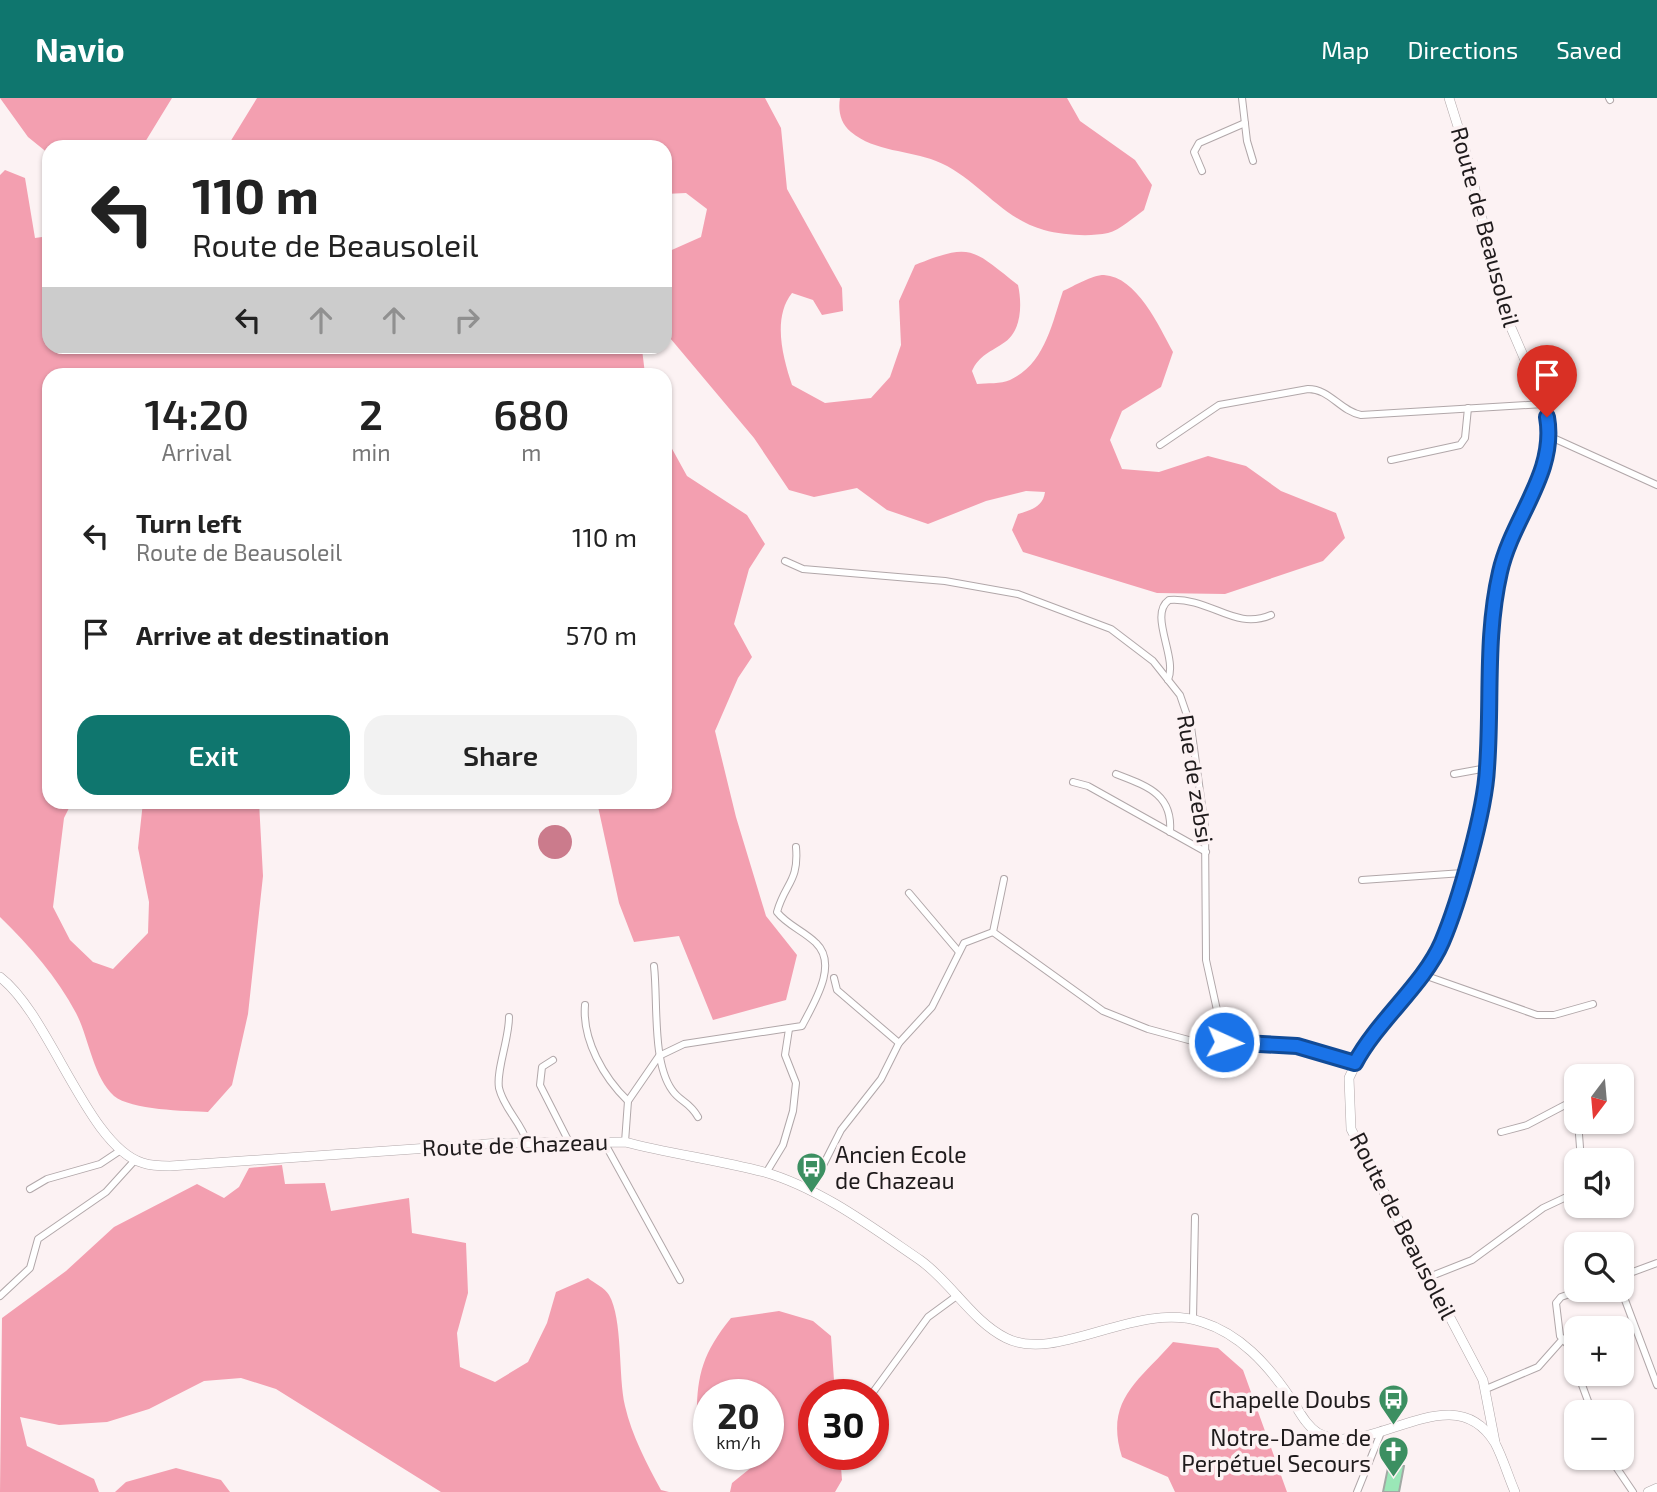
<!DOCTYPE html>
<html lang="en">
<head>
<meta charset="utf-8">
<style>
	:root { --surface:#fff; --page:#f2f2f2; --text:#222; --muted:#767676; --accent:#0f766e }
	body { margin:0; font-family:"Exo 2",sans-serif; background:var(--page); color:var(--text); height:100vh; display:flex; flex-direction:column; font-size:26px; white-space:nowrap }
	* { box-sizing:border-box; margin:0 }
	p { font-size:23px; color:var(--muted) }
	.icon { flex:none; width:38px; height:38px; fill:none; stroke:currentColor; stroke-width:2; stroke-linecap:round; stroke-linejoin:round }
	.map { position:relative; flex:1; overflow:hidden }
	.panel { position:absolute; left:42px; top:270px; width:630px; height:441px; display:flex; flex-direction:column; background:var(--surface); border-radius:21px; box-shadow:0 2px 5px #0004 }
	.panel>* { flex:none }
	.top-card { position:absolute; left:42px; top:42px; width:630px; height:214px; border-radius:21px; box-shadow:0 2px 5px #0004; background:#fff; color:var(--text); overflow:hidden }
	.needle { width:46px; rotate:196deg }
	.tools { position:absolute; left:1564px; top:966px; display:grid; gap:14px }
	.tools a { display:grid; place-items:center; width:70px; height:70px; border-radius:14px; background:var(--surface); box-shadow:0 2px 5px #0004; font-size:35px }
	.speed { position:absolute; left:693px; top:1281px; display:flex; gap:14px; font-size:35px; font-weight:700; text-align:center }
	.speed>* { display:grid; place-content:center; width:91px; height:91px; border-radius:50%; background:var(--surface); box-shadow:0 2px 5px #0004; line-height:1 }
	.speed small { font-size:18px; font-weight:400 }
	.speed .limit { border:10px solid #d22; background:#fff; color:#111 }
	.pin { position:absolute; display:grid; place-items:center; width:60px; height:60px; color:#fff; margin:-72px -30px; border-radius:50% 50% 50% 0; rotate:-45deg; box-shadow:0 0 7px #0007 }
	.pin .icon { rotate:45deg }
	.me { position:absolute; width:77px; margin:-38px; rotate:93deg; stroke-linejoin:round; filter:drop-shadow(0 0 5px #0008) }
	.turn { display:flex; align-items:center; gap:24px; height:147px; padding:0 35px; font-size:32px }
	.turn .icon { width:91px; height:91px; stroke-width:2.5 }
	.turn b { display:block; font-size:49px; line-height:60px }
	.lanes { display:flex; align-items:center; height:66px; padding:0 35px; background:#0003; justify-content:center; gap:35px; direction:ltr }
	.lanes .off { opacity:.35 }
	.eta { display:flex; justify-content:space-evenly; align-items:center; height:119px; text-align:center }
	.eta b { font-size:42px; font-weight:600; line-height:49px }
	.button { display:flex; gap:14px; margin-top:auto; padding:14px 35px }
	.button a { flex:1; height:80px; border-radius:21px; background:var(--accent); color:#fff; font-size:28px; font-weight:600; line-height:80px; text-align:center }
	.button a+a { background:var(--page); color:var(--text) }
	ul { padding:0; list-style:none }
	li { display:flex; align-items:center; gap:21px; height:98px; padding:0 35px }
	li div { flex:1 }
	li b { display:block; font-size:26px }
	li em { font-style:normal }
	header { display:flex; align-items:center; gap:42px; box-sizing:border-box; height:98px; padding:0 35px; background:var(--accent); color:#fff }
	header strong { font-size:33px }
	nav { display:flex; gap:38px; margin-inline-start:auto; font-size:24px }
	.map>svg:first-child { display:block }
	.forest { fill:#f39fb0 }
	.water { fill:#cb7b8c }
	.building { fill:#9ae7b7; stroke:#a1a9a4; stroke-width:2 }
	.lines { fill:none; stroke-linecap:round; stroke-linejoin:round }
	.street-casing { stroke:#b1a7a9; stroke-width:8 }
	.secondary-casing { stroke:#b1a7a9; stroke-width:10 }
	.street { stroke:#fff; stroke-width:6 }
	.secondary { stroke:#fff; stroke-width:9 }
	.route-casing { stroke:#114b97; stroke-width:18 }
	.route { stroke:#1a73e8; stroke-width:12 }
	.labels { text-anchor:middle; stroke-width:7; stroke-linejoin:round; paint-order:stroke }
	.street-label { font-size:23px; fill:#1f1b1c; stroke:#fcf2f3 }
	.poi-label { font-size:23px; fill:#1f1b1c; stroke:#fcf2f3; text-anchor:end }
</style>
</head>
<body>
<header>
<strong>Navio</strong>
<nav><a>Map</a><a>Directions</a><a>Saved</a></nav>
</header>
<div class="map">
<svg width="1657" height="1394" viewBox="0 0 1657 1394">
	<rect width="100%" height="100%" fill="#fcf2f3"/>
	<g class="forest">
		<polygon points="0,0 172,0 142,49 49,49 49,56 28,39"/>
		<path d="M257,0H765L781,30L787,91L842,190L843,213L822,217L813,202L792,195C772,220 783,260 792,287L825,305L871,300L890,279L901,247L899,203L915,167C972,144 972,151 1018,187C1022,205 1022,232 1005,244C991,254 979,257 972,273L977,286C987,285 1001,286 1010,282C1045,266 1052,225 1063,193C1074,188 1092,177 1104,177C1137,179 1159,228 1173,254L1161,289L1122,313L1110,342L1122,371L1159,374L1208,358L1246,368L1281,393L1336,415L1345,440L1323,463L1225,496L1157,495L1023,454L1012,432L1018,416C1031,412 1043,409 1045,394L1026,393L986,403L928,426L887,412L857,390L814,399L789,392L754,340L665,234V155L701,139L707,111L686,95L665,96V49H227Z"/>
		<path d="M840,0H1067L1080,23L1135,62L1152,87L1144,112C1134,119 1120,132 1108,135C1089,139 1063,137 1044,132C1001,121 977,79 936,63C909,52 875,54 851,34C840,25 838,12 840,0Z"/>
		<path d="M5,72L25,80L35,140L49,138V248H640L642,251L645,276H49V704H72L64,720L53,809L70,842L93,864L113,871L148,835L149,804L138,750L143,704H259L263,778L248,916L232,987L208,1014C186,1013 131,1012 114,998C93,979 89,940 76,915C57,879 30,848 0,819V77Z"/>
		<polygon points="665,338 687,378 747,417 765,446 749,471 734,526 752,559 738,580 715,633 736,719 766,818 797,857 786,902 713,922 679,838 634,844 619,805 597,704 665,704"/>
		<path d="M282,1067L285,1086L325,1085L331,1113L409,1100L412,1135L466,1145L468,1195L457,1235L460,1269L495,1284L528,1264L547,1225L556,1194L588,1180C594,1185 605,1190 609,1197C623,1221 618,1278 625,1308C632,1338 647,1366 661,1392L669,1394H441L276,1291L241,1280L204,1283L149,1311L107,1324L59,1327L20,1319L27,1348L94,1381L99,1394H0L2,1220L66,1173L114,1129L197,1086L224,1100L239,1089L249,1070Z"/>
		<path d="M779,1213L813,1223L831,1238L835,1297H814V1356H840L842,1382L835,1394H730L732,1385L768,1356V1297H709V1334L697,1327C696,1280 701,1257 731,1220Z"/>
		<path d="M1173,1244L1218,1250L1243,1272L1287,1394H1175L1168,1379L1122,1359C1104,1302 1139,1283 1173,1244Z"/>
		<polygon points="176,1370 221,1382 230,1394 115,1394 126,1384"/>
	</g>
	<circle class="water" cx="555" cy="744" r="17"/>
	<polygon class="building" points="1389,1365 1404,1368 1399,1394 1383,1394"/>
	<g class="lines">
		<defs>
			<g id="street">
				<polyline points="1242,0 1247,43 1253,63"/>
				<polyline points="1609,0 1610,2"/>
				<polyline points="1202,73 1194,54 1199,45 1245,25"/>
				<polyline points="1551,339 1657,387"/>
				<path d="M1160,347L1219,307L1308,291C1330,291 1340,313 1361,317L1544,306"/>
				<polyline points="1391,362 1460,347 1465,340 1468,310"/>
				<polyline points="785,463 803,471 945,483 1018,496 1111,531 1153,563 1180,597 1191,629 1205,729 1206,862 1224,944"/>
				<path d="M1168,582C1178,559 1148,517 1169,502C1211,499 1234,533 1271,517"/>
				<path d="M1116,676C1147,688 1173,696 1170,734"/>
				<polyline points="1454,676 1487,670"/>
				<polyline points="1073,684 1088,688 1206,754"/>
				<polyline points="1004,781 993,834 1103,913 1148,931 1196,944 1297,948 1355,965"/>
				<polyline points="1362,782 1463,775"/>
				<polyline points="909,795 959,854"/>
				<path d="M654,868C658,903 652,964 672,992C680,1004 689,1003 698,1019"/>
				<polyline points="1421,876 1537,917 1554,917 1593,906"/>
				<polyline points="834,880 837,892 899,945"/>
				<path d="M585,907C582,942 604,980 628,1003"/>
				<path d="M509,919C509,942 496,972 499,990C504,1011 521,1024 527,1044"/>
				<polyline points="553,962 542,969 540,987 568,1042"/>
				<polyline points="1578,1024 1581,1062"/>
				<polyline points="1501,1034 1527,1027 1565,1007 1574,1009 1577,1016"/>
				<polyline points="604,1044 680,1182"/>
				<path d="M625,1044L628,1003L659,958L684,946L802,928C813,906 839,867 816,845C804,833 787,827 777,814C785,785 799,784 796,749"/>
				<polyline points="766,1075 783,1047 793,1013 796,985 785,957 789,931"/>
				<polyline points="30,1091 47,1081 100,1066 121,1052"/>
				<polyline points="810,1093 841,1032 881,981 899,945 932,909 964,845 993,834"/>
				<polyline points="1622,1178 1657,1165"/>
				<polyline points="1429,1179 1472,1162 1543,1110 1577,1094"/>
				<polyline points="0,1198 30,1170 38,1141 106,1094 135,1062"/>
				<polyline points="1625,1202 1657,1287"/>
				<polyline points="1193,1221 1195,1119"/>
				<polyline points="1577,1271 1569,1248 1560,1238 1556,1205 1561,1199 1581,1192"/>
				<polyline points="1578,1276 1592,1314"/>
				<polyline points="1486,1291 1538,1269 1562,1242"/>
				<polyline points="871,1297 928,1219 958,1197"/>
				<polyline points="1610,1360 1633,1394"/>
				<polyline points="1357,1394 1382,1332"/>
			</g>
			<g id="secondary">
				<polyline points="1449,0 1465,51 1506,218 1544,306 1551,339 1538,386 1511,434 1500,472 1488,545 1487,670 1472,742 1449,823 1438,853 1367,942 1349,980 1351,1031 1367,1062 1483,1282 1495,1344"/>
				<path d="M0,879C50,917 88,1049 143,1065C152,1068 161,1068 170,1068L500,1045L625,1044C671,1056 718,1062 764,1074C820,1090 873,1130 920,1162C951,1184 972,1223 1006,1240C1057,1266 1137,1202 1202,1224C1240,1236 1267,1266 1289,1298C1298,1310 1305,1327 1318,1335C1370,1364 1452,1274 1495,1345C1503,1360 1508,1378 1515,1394"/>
				<polyline points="1648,1394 1657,1390"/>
			</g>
		</defs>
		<use href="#street" class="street-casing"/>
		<use href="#secondary" class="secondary-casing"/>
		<use href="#street" class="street"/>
		<use href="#secondary" class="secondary"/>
	</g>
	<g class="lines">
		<defs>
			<path id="route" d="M1224,944L1297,948L1355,965C1378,922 1424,886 1442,844C1459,804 1485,713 1487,670C1492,603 1485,539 1500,474C1512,420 1557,375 1547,319"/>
		</defs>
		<use href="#route" class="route-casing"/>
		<use href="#route" class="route"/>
	</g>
	<defs>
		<symbol id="bus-pin" viewBox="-11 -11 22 30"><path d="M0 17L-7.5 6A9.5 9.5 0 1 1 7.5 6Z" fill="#3c8f61" stroke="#fcf2f3"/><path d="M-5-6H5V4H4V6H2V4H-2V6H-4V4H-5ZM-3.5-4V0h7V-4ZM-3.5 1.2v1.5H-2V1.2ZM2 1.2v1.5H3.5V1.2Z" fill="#fff"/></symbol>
		<symbol id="church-pin" viewBox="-11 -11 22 30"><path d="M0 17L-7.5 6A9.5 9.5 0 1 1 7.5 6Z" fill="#3c8f61" stroke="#fcf2f3"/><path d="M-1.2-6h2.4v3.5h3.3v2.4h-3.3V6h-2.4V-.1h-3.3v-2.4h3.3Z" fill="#fff"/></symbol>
	</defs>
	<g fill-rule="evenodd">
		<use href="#bus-pin" x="794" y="1052" width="35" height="47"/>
		<use href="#bus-pin" x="1376" y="1284" width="35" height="47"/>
		<use href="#church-pin" x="1376" y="1336" width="35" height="47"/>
	</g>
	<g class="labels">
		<g class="street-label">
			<text transform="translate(1485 129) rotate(75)" y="8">Route de Beausoleil</text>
			<text transform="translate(1195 681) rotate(81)" y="8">Rue de zebsi</text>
			<text transform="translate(515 1047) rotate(-2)" y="8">Route de Chazeau</text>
			<text transform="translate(1403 1128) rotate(63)" y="8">Route de Beausoleil</text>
		</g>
		<g class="poi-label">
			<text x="835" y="1065" text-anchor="start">Ancien Ecole<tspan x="835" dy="26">de Chazeau</tspan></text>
			<text x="1371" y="1310">Chapelle Doubs</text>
			<text x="1371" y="1348">Notre-Dame de<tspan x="1371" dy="26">Perpétuel Secours</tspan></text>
		</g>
	</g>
</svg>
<div class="tools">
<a><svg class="needle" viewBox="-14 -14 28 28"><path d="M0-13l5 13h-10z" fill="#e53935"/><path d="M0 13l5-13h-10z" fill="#767676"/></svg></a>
<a><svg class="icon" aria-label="sound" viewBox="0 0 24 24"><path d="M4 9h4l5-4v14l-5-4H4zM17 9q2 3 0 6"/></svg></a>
<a><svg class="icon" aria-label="search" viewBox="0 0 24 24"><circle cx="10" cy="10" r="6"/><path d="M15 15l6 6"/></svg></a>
<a>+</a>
<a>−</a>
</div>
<div class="speed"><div>20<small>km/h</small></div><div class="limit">30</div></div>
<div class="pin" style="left:1547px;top:319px;background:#d93025"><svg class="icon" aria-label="arrive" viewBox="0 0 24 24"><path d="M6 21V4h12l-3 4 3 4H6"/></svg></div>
<svg class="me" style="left:1224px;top:944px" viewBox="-20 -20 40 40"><circle r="17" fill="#1a73e8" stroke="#fff" stroke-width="3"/><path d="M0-11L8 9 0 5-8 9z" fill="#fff"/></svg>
<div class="top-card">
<div class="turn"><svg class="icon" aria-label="left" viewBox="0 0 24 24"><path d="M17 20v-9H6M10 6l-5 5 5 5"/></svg><div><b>110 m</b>Route de Beausoleil</div></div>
<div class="lanes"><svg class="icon" aria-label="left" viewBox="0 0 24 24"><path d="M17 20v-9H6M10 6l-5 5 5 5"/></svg><svg class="icon off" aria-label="ahead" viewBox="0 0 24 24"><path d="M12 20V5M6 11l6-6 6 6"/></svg><svg class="icon off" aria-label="ahead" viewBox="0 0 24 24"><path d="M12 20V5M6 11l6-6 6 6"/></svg><svg class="icon off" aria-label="right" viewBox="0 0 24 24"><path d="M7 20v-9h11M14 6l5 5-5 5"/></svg></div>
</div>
<section class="panel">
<div class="eta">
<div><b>14:20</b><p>Arrival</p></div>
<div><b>2</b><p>min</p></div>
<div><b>680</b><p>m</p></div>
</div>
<ul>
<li><svg class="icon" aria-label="left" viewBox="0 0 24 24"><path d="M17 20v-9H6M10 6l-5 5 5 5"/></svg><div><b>Turn left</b><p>Route de Beausoleil</p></div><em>110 m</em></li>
<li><svg class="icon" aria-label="arrive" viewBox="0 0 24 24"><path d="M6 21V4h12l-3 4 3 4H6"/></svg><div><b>Arrive at destination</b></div><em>570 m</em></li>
</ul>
<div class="button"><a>Exit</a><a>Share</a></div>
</section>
</div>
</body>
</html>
